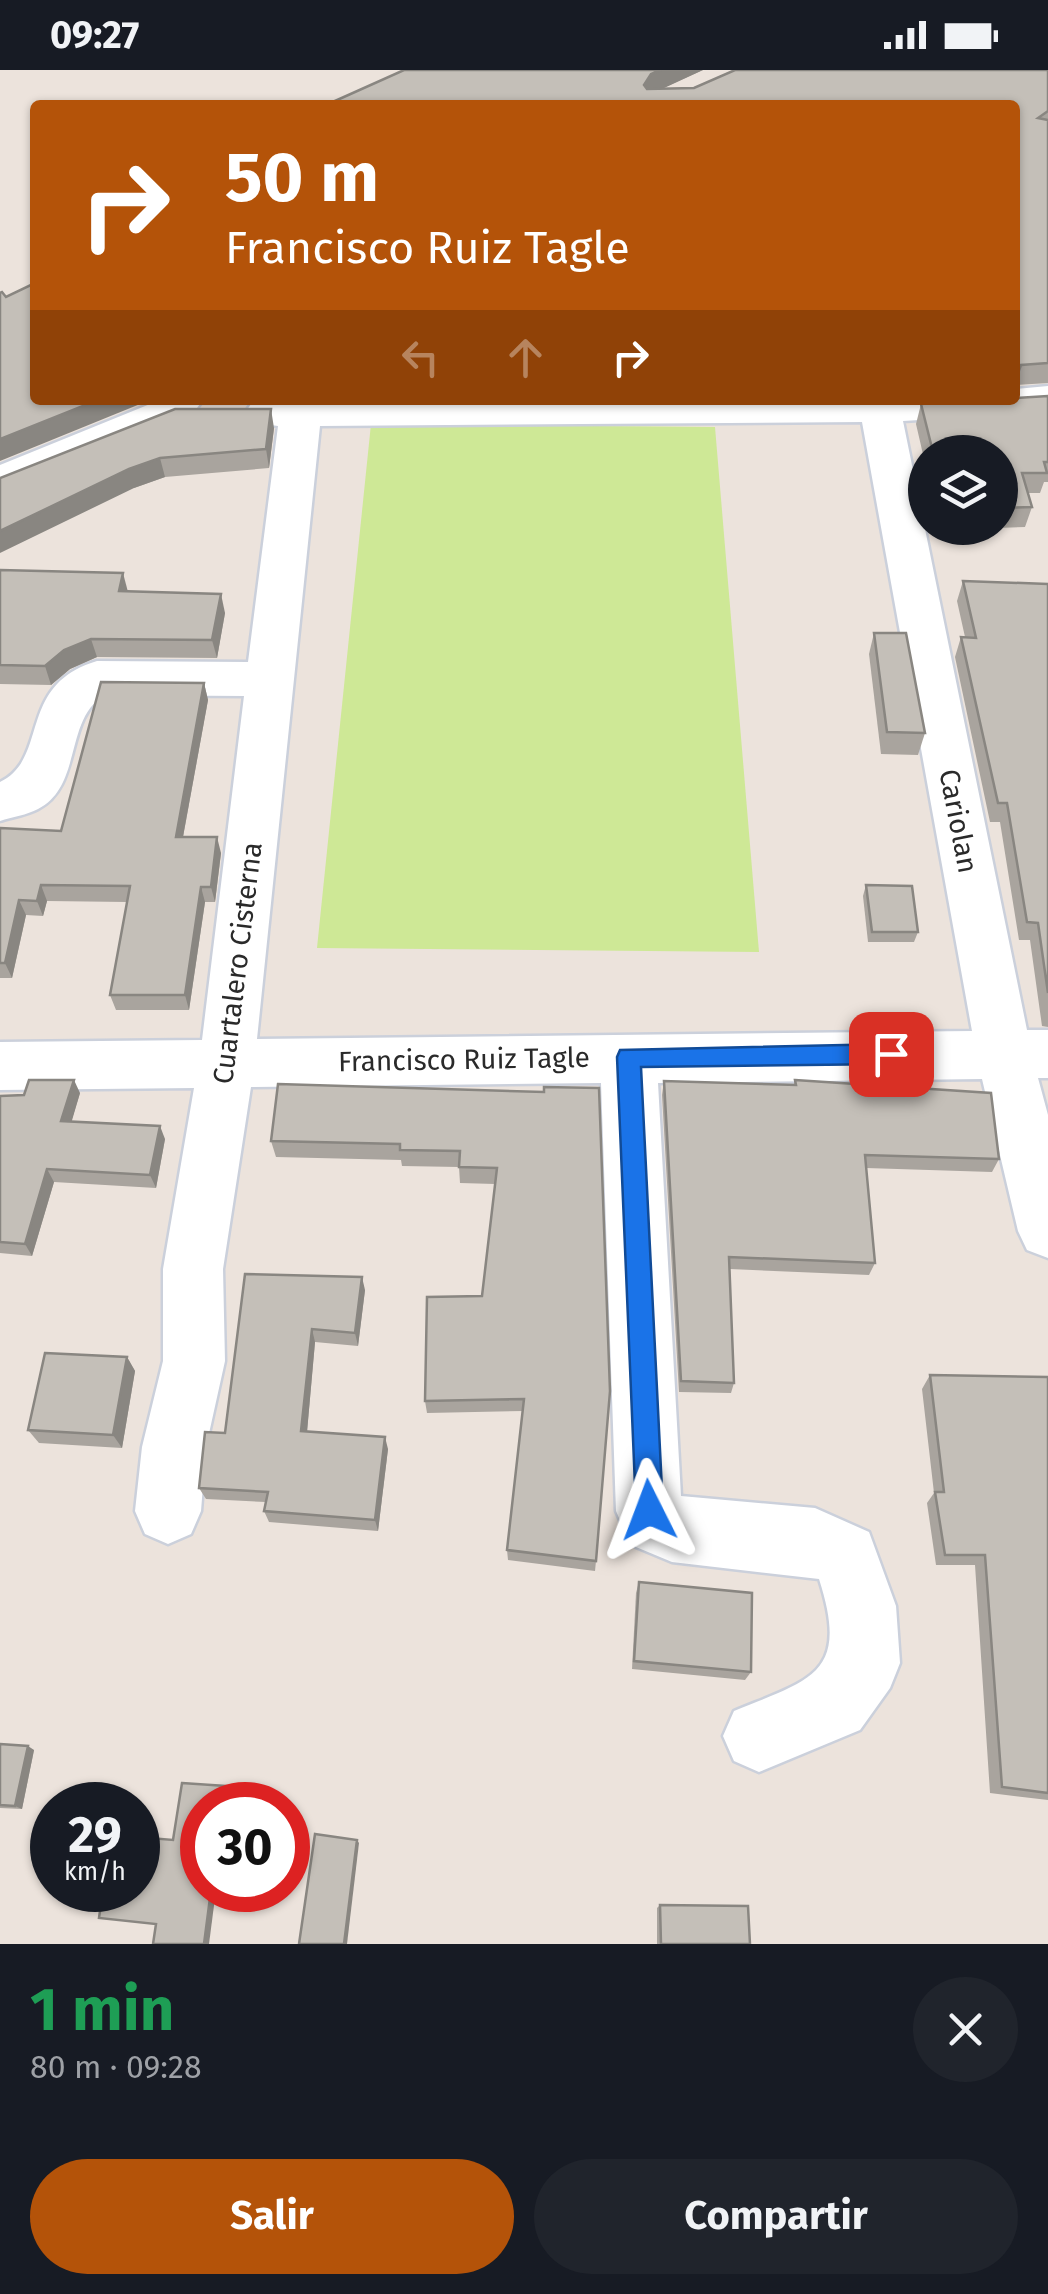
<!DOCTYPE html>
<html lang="es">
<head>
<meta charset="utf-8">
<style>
	:root { --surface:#171b24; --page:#20242c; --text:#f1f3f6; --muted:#9ea1a6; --accent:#b45309 }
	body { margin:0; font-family:"Fira Sans",sans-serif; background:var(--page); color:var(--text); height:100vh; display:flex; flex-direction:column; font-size:38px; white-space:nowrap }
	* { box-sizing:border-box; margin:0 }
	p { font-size:32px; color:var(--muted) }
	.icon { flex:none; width:55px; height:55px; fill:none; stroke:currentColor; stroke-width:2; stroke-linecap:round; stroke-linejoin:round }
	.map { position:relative; height:1874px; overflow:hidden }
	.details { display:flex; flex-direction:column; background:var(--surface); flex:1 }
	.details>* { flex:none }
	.hud { position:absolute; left:30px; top:30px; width:990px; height:305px; border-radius:10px; box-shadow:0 2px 8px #0004; background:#b45309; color:#fff; overflow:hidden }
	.buttons { position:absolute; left:908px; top:365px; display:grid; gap:20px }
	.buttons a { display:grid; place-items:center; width:110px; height:110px; border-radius:50%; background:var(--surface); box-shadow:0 2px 8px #0004; font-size:50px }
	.speed { position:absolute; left:30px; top:1712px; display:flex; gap:20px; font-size:50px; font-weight:700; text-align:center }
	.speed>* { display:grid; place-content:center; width:130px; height:130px; border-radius:50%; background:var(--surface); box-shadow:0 2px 8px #0004; line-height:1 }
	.speed small { font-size:25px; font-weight:400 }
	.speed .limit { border:15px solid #d22; background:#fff; color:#111 }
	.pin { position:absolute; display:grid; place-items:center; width:85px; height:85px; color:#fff; margin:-42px; border-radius:20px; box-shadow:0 5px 15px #0006 }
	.me { position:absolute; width:110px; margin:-55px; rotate:357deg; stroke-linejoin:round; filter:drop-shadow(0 0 8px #0008) }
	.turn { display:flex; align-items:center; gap:35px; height:210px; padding:0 30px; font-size:45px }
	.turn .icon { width:130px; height:130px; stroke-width:2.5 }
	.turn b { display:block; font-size:70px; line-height:85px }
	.lanes { display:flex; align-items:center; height:95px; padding:0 30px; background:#0003; justify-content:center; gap:50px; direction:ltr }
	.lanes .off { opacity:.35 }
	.round { display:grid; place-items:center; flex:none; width:105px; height:105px; border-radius:52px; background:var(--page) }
	.overview { display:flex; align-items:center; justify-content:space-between; height:170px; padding:0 30px }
	h1 { font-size:60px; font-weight:700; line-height:75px; color:#1e9e55 }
	.cta { display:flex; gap:20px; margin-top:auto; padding:20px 30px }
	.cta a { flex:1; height:115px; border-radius:60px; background:var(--accent); color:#fff; font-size:40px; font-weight:700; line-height:115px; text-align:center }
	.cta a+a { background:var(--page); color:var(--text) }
	.status { display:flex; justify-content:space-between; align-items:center; height:70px; padding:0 50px; background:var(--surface); direction:ltr }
	.status svg { height:28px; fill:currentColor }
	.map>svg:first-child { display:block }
	.pitch { fill:#cee896 }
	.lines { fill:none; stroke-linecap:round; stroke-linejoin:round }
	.minor-casing { stroke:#cbd0db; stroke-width:5 }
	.minor { fill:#fff; fill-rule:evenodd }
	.wall { fill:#a9a49e }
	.shaded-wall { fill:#898681 }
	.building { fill:#c4bfb8; stroke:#898681; stroke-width:2.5 }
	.route { fill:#1a73e8; stroke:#114b97; stroke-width:2.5 }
	.labels { text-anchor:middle; stroke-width:8; stroke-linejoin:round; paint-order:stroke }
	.street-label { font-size:28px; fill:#2a2a2a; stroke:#fff }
</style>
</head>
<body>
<div class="status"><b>09:27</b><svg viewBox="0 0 49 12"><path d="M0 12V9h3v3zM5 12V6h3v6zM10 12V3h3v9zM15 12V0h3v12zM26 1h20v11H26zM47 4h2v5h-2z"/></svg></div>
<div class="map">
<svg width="1048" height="1874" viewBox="0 0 1048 1874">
	<rect width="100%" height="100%" fill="#ece3dc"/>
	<polygon class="pitch" points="371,354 715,357 759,882 317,878"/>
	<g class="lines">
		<defs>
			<g id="minor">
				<path d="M1048,316V342L903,351L1027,960H1048V1008H1038L1048,1045V1188L1027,1180L1018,1161L982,1009L658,1013L681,1426L815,1438L869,1462L896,1536L900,1593L890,1618L860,1660L759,1702L734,1691L723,1666L734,1641C811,1609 850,1605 819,1509L672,1492L636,1477L626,1464L616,1441L601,1013L251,1017L223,1199L225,1291L206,1377L201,1441L191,1464L168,1474L145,1464L135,1441L142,1377L163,1291V1199L194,1018L0,1020V972L202,970L244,626L105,625C64,648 83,716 38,739C27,745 12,747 0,751V712C50,688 16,615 97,591L248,592L278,356L251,352L245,343L251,334L265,330H1015V319ZM862,352L972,961L257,969L320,356Z"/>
				<polygon points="160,330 203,330 188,350 0,425 0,395"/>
			</g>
		</defs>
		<use href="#minor" class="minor-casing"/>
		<use href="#minor" class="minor"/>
	</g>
	<g class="wall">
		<polygon points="404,0 703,0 663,18 694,18 1048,0 1048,313 1015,315 1015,35 326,35"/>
		<polygon points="1048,326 1048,412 1044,412 1040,423 1028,423 1032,437 1025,457 941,460 940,458 1000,458 1000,382 925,382 925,393 916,354 921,334"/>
		<polygon points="274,358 269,398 165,407 134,418 0,408"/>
		<polygon points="0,500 128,521 225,543 217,588 97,587 70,599 51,615 0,614"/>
		<polygon points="963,511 1048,514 1048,957 1042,956 1030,870 1019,870 1000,752 990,752 955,587 961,567 965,567 957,531"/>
		<polygon points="874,563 925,663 918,685 881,684 869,584"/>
		<polygon points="204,613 208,630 183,767 221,783 215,832 205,832 189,940 116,940 110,925 127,832 47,831 43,846 26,845 12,908 0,908 0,758 61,761"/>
		<polygon points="866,815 918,862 914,872 868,872 863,826"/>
		<polygon points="795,1010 999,1089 992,1102 866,1098 875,1193 869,1205 730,1199 734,1313 731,1323 679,1322 662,1025 664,1011 794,1015"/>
		<polygon points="544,1022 596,1491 595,1501 508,1490 507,1480 523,1341 427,1343 425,1331 482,1226 495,1114 460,1113 459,1097 402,1096 401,1090 276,1087 271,1071"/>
		<polygon points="80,1023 71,1052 165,1069 156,1118 54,1112 32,1186 0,1183 0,1026"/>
		<polygon points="245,1204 365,1220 358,1276 315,1272 307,1362 388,1379 378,1461 269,1452 264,1441 266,1432 206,1429 199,1418 225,1363"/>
		<polygon points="127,1287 135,1301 122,1378 39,1373 28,1360"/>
		<polygon points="930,1305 1048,1307 1048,1730 990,1723 975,1495 936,1495 927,1433 934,1423 922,1319"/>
		<polygon points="639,1512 751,1602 745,1610 632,1599 636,1523"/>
		<polygon points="0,1674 34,1680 22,1739 0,1738"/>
		<polygon points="660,1835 750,1874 657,1874 657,1838"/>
	</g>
	<g class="shaded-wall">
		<polygon points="661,0 703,0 649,25 644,15 651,4"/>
		<polygon points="98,330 150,330 0,391 0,369"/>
		<polygon points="271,339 274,358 269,398 266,379"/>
		<polygon points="160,388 165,407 134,418 0,483 0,461 129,399"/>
		<polygon points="123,503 128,522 119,521"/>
		<polygon points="221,524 225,543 217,588 212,570"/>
		<polygon points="91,569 97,587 70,599 51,615 45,596 64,580"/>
		<polygon points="204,613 208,630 180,783 176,767"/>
		<polygon points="217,767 221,783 215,832 211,817"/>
		<polygon points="41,815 47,831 43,846 37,831"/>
		<polygon points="201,817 205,832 189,940 185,925"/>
		<polygon points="19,830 26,845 12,908 5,893"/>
		<polygon points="74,1010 80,1023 68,1064 61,1051"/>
		<polygon points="160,1056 165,1069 156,1118 150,1105"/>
		<polygon points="47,1099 54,1112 32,1186 25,1174"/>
		<polygon points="362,1207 365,1220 358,1276 355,1263"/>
		<polygon points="312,1259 315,1272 306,1373 301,1361"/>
		<polygon points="127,1287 135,1301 122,1378 113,1365"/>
		<polygon points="385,1367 388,1379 378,1461 375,1450"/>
		<polygon points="28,1676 34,1680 22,1739 15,1736"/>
		<polygon points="270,1719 274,1722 272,1735 268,1735"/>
		<polygon points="357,1770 359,1773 347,1874 344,1874"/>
		<polygon points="211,1820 216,1820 209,1874 204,1874"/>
	</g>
	<g class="building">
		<polygon points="404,0 661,0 651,4 644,15 647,19 694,18 735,0 1048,0 1048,41 1038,48 1048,50 1048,293 1021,295 1017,306 1015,306 1015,35 326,35"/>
		<polygon points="35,213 35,330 98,330 0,369 0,223 2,222 6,227"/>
		<polygon points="1048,326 1048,392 1044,392 1047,403 1022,403 1032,437 1000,438 1000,382 933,382 921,334 980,330 1015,330 1015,328"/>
		<polygon points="175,339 271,339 266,379 160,388 129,399 0,461 0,408"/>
		<polygon points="0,500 123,503 119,521 221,524 212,570 91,569 64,580 45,596 0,595"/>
		<polygon points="963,511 1048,514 1048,923 1038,853 1027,852 1007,733 998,733 961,567 976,568"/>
		<polygon points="874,563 906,563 925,663 887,662"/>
		<polygon points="101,612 204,613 176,767 217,767 211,817 201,817 185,925 110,925 130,816 41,815 37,831 19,830 5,893 0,893 0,758 61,761"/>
		<polygon points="866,815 912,816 918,862 872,862"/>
		<polygon points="29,1010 74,1010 61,1051 160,1056 150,1105 47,1099 25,1174 0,1172 0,1026 24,1025"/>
		<polygon points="795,1010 991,1023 999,1089 865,1085 875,1193 729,1187 734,1313 681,1311 664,1011 796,1015"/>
		<polygon points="278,1014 544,1022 544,1017 599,1018 610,1321 596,1491 507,1480 524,1329 425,1331 427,1227 482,1226 497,1098 459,1097 460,1081 400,1080 400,1074 271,1071"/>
		<polygon points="245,1204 362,1207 355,1263 312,1259 301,1361 385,1367 375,1450 264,1441 268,1422 199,1418 205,1362 225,1363"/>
		<polygon points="45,1283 127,1287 113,1365 28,1360"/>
		<polygon points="930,1305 1048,1307 1048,1723 1002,1717 985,1485 945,1485 935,1422 944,1422"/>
		<polygon points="639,1512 752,1523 751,1602 634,1591"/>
		<polygon points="0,1674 28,1676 15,1736 0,1735"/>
		<polygon points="182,1713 270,1719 268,1735 202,1735 202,1820 211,1820 204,1874 153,1874 156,1854 99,1848 103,1820 138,1820 138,1767 173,1770"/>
		<polygon points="315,1764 357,1770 344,1874 299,1874"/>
		<polygon points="660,1835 748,1836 750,1874 661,1874"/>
	</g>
	<polygon class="route" points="891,974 899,977 903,984 899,991 891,994 641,997 663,1440 659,1450 649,1454 640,1450 636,1440 617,987 620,980"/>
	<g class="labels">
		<g class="street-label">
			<text transform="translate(959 751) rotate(79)" y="10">Cariolan</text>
			<text transform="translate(237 893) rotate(-83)" y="10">Cuartalero Cisterna</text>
			<text transform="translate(464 989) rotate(-1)" y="10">Francisco Ruiz Tagle</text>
		</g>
	</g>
</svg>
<div class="buttons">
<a><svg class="icon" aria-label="layers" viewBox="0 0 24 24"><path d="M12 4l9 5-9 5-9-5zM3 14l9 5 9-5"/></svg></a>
</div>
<div class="speed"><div>29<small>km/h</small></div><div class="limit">30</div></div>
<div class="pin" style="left:891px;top:984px;background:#d93025"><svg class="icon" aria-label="arrive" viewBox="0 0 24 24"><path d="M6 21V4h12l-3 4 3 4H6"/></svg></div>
<svg class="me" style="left:649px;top:1440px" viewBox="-20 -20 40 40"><path d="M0-17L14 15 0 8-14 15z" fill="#1a73e8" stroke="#fff" stroke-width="4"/></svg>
<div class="hud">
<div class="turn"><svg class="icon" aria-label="right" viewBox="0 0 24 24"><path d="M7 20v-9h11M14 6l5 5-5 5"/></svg><div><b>50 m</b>Francisco Ruiz Tagle</div></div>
<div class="lanes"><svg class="icon off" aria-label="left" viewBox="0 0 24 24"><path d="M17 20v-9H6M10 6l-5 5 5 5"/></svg><svg class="icon off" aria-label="ahead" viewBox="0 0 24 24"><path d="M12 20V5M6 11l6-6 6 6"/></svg><svg class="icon" aria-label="right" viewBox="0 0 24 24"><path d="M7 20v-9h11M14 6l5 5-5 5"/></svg></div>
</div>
</div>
<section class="details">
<div class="overview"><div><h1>1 min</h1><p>80 m · 09:28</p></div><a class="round"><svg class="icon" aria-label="close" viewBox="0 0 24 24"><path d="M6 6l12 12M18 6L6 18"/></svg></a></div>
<div class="cta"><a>Salir</a><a>Compartir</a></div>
</section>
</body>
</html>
